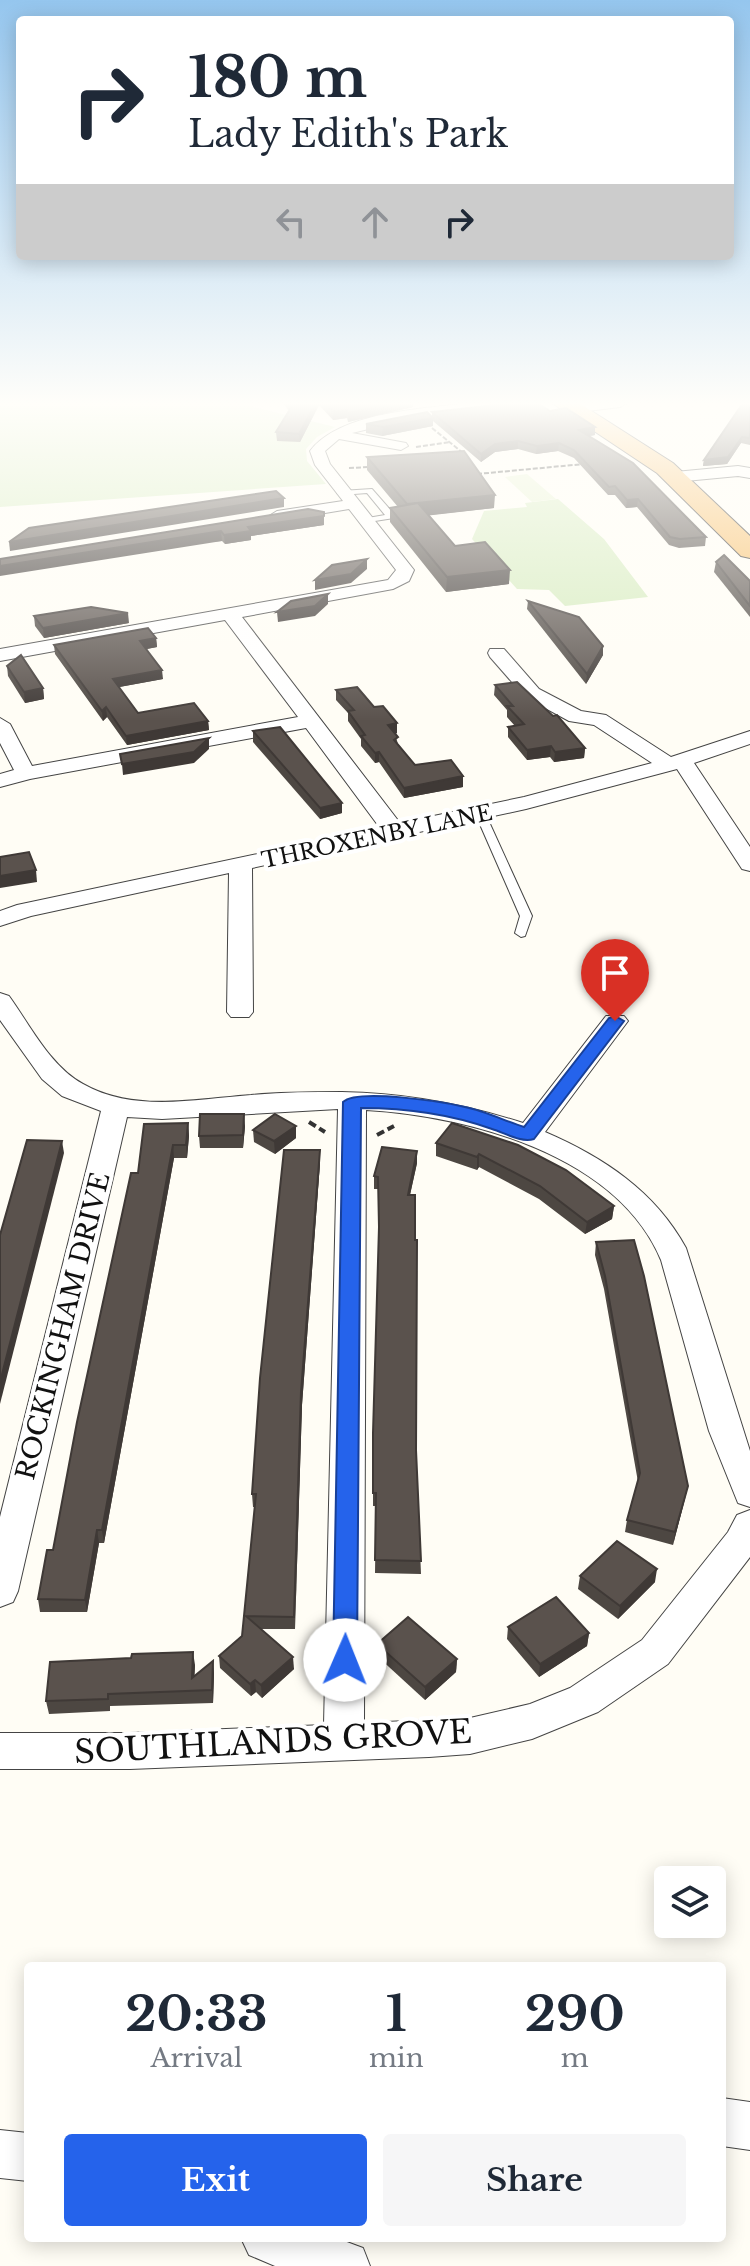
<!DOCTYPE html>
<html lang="en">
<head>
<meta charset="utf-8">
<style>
	:root { --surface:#fff; --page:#f6f6f7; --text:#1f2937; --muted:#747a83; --accent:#2563eb }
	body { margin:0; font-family:"Libre Baskerville",serif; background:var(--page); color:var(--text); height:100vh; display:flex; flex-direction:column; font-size:30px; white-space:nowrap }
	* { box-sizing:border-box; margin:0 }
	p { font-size:26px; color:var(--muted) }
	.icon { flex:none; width:44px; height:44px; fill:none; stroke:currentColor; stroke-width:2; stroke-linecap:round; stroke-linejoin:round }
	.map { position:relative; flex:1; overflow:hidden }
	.details { position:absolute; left:24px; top:1962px; width:702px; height:280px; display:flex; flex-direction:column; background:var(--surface); border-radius:8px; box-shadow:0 4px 20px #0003 }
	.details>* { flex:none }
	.guide { position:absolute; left:16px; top:16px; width:718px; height:244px; border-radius:8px; box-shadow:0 4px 20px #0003; background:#fff; color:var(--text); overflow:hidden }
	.buttons { position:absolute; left:654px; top:1866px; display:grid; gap:16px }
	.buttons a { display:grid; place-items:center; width:72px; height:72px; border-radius:8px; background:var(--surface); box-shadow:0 4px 20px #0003; font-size:40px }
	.pin { position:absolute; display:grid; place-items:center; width:68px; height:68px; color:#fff; margin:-82px -34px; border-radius:50% 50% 50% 0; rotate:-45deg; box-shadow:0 0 8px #0007 }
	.pin .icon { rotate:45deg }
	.me { position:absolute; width:88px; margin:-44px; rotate:1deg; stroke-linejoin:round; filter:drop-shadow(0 0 6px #0008) }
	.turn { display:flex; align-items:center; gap:28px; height:168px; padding:0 40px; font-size:36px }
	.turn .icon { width:104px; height:104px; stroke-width:2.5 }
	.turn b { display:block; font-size:56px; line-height:68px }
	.lanes { display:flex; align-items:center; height:76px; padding:0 40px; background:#0003; justify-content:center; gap:40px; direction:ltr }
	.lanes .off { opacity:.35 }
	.eta { display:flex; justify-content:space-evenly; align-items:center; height:136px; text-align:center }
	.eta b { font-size:48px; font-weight:800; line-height:56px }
	.action { display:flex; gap:16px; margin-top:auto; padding:16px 40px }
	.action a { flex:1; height:92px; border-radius:8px; background:var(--accent); color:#fff; font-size:32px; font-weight:800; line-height:92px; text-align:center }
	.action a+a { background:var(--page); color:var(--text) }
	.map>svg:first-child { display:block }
	.green { fill:#d5ebbd }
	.pitch { fill:#e6f2cf }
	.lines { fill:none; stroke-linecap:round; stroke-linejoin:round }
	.service-casing { stroke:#444; stroke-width:2 }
	.minor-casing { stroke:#444; stroke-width:2 }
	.trunk-casing { stroke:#222; stroke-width:2 }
	.path-far1 { stroke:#333; stroke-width:2; stroke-dasharray:5 2; stroke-linecap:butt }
	.path { stroke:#333; stroke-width:4; stroke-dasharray:8 4; stroke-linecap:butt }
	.service { fill:#fff; fill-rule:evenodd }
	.minor { fill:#fff; fill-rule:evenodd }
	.trunk { fill:#f7bc64; fill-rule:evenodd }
	.wall { fill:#4d4742 }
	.shaded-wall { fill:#3f3936 }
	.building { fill:#5a524d; stroke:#3f3936; stroke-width:2 }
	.route { fill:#2563eb; stroke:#184099; stroke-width:2 }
	.labels { text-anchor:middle; stroke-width:8; stroke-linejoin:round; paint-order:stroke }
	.far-street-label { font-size:22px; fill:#111; stroke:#fff }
	.street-label { font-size:26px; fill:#111; stroke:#fff }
	.near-street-label { font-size:32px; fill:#111; stroke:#fff }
</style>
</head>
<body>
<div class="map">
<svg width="750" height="2266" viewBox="0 0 750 2266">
	<rect width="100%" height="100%" fill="#fffdf5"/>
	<g class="green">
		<polygon points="0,403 238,403 335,427 317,437 306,449 307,461 326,484 0,507"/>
		<polygon points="558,499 604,539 648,597 565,606 549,590 517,589 472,539 484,511 527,507 525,503"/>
	</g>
	<polygon class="pitch" points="527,474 556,499 532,502 505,477"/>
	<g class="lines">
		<defs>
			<g id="service">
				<polygon points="372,489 394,514 394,518 362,523 362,519 385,515 367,493 341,495 337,493 341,491"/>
				<polygon points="480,810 485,813 532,916 525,936 521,937 515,933 520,916 475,813"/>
			</g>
			<g id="minor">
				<path d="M469,403H519L512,407L406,420L352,433L406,443L408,446L401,450L339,439L325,451L330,464L414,570L409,581L393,589L242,617L400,823L524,797L652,763L594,725L569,721L525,697L490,657L488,653L490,649H504L539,689L581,711L606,715L671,757L750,731V744L694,763L750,847V871L742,869L677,769L526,809L252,868L253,1012L249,1017H231L227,1012L229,873L31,916L0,926V911L17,905L380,828L306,728L30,779L0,787V774L14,770L0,743V718L10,724L32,766L298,717L225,620L0,661V649L388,580L396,570L349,509L277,521L269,516L277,511L343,501L315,465L310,451C340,412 421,409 469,403Z"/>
				<polygon points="583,403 627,403 620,407 571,413 564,409"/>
				<polygon points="738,466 750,468 750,478 738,476 675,482 667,477 675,472"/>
				<path d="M0,993L9,996C30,1025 50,1066 83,1084C134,1113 196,1099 251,1095C281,1092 312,1092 342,1092C404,1093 464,1104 523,1123L606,1016H624L628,1021L545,1132C603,1157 655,1191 686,1248L750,1451V1507L738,1503L709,1431L661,1260C617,1155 469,1116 366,1110L364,1723L470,1718L530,1704L570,1688L642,1640L728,1532L737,1515L750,1510V1557L668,1664L598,1712L532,1739L470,1754L429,1757L130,1769H0V1733H130L324,1725L338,1109L162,1119L127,1117L18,1591L13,1602L0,1607V1517L101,1111L62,1096L42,1079L0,1020Z"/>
				<polygon points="722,2098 750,2102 750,2150 722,2146"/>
				<polygon points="0,2130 28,2133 28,2181 0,2178"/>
				<polygon points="241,2238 336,2238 363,2248 370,2266 275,2266 249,2255"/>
			</g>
			<polygon id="trunk" points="552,403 579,403 673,463 750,536 750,558 741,556 657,473"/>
		</defs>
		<use href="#service" class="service-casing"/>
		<use href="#minor" class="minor-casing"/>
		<use href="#trunk" class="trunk-casing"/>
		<g class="path-far1">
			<polyline points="432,428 463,453"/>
			<polyline points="416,447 450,442"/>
			<polyline points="349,468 369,467"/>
			<polyline points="477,474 584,464"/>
		</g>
		<g class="path">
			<polyline points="309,1122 325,1132"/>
			<polyline points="377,1135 394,1126"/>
		</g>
		<use href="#service" class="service"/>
		<use href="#minor" class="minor"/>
		<use href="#trunk" class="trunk"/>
	</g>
	<g class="wall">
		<polygon points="283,403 413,403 413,407 348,422 347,418 333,420 319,405 300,442 277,441 276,432 289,411"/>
		<polygon points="750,403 750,445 741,443 727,464 703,466 704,460"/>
		<polygon points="550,411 595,427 595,435 589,436 706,537 705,546 679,548 669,545 637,507 626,508 615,495 608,495 574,458 558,451 536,454 518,449 495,452 481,462 433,421 433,426 382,436 366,433 366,424 432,416 432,412"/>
		<polygon points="367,457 494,508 429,515 455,546 509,584 446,592 390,522 390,508 398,507 367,470"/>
		<polygon points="324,512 324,525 251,536 251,540 225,544 222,541 0,559"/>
		<polygon points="716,562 750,581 750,617 714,572"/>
		<polygon points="528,601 603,655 586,684 527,609"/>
		<polygon points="34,616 129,623 44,638 35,626"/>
		<polygon points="156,638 157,647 147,649 163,679 119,687 138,713 208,721 209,730 127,745 107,717 103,721 55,654 54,645"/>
		<polygon points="7,666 43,688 44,699 25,703 8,676"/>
		<polygon points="495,685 585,748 584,758 554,762 550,757 527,760 508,737 508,727 515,726 507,717 507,710 494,695"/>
		<polygon points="336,690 374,707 397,723 397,733 395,734 398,744 415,765 463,776 463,787 404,798 379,762 375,763 361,746 361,739 348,721 348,713 336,700"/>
		<polygon points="253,731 342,813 320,819 253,742"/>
		<polygon points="188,1123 189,1136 187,1158 174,1158 104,1543 99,1543 87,1612 40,1612 38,1599 53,1550 138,1173"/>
		<polygon points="245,1126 243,1148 200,1148 199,1136"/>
		<polygon points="253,1130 296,1138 275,1154 254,1142"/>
		<polygon points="436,1143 518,1145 614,1206 612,1219 585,1234 539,1199 479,1167 477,1170 436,1156"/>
		<polygon points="320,1150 320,1163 302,1405 295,1629 261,1629 294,1669 262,1698 256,1692 251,1696 220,1668 219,1656 242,1636 255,1507 253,1507 252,1494"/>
		<polygon points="417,1151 417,1163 410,1195 416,1450 421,1574 375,1573 376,1506 373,1506 373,1433 379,1232 378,1189 374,1189 374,1176"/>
		<polygon points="596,1242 688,1486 673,1545 625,1532 627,1520 638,1482 604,1289 595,1255"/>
		<polygon points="580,1576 655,1582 618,1619 578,1589"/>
		<polygon points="508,1627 589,1633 587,1646 539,1677 507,1639"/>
		<polygon points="377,1644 457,1659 456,1672 425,1700 377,1656"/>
		<polygon points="213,1661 214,1674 213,1703 110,1706 110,1711 49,1714 46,1701 195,1665 194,1677"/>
	</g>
	<g class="shaded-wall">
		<polygon points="316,403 319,403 319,405 300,442 299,434"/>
		<polygon points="391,403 413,403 413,407 348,422 348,413"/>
		<polygon points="347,410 347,418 333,420 333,411"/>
		<polygon points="433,418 433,426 382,436 383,427"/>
		<polygon points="595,427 595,435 578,438 579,430"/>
		<polygon points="742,437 741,443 727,464 703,466 704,460"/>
		<polygon points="518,441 518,449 495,452 481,462 481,454 495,444"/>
		<polygon points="559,443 558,451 536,454 537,446"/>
		<polygon points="495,495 494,508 407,518 407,504"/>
		<polygon points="284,498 284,507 10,551 9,542"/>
		<polygon points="638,499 637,507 626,508 627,500"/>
		<polygon points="324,516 324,525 251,536 251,540 225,544 224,535 248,527"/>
		<polygon points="221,531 222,541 0,576 0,566"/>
		<polygon points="367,559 367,569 351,583 315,590 315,580"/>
		<polygon points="510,570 509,584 446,592 447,577"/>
		<polygon points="328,594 328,604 315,616 278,622 277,612"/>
		<polygon points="128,613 129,623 44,638 43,628"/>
		<polygon points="156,638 157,647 141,650 140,641"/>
		<polygon points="603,646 603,655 586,684 587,674"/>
		<polygon points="162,670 163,679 114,688 113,679"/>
		<polygon points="43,688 44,699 25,703 24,692"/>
		<polygon points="106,707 107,717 103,721 102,711"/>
		<polygon points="208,721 209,730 127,745 126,736"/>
		<polygon points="397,723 397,733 388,735 388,725"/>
		<polygon points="209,738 209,749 194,763 123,775 122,764"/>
		<polygon points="551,746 550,757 527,760 527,750"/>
		<polygon points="585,748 584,758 554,762 555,752"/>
		<polygon points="379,752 379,762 375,763 375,753"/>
		<polygon points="463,776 463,787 404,798 404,788"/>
		<polygon points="342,803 342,813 320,819 320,808"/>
		<polygon points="36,870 37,882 0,888 0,876"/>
		<polygon points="244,1114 245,1126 243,1148 243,1135"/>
		<polygon points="188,1123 189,1136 187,1158 186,1145"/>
		<polygon points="296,1126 296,1138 275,1154 274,1141"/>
		<polygon points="62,1141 64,1153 0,1404 0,1382"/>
		<polygon points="173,1145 174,1158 104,1543 102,1530"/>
		<polygon points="320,1150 320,1163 302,1405 295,1629 301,1392"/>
		<polygon points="417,1151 417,1163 407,1208 408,1195"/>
		<polygon points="479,1154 479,1167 477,1170 477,1157"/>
		<polygon points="614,1206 612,1219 585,1234 587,1222"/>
		<polygon points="688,1486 685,1499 673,1545 675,1532"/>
		<polygon points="97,1530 99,1543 87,1612 85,1600"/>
		<polygon points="657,1569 655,1582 618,1619 620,1606"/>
		<polygon points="589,1633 587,1646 539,1677 540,1664"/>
		<polygon points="193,1652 195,1665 194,1691 192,1678"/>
		<polygon points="293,1657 294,1669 262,1698 261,1685"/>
		<polygon points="457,1659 456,1672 425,1700 425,1687"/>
		<polygon points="213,1661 214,1674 213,1703 212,1690"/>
		<polygon points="255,1680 256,1692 251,1696 250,1684"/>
	</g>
	<g class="building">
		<polygon points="290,403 316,403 299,434 276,432 292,406"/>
		<polygon points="326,403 391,403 348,413 347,410 333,411"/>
		<polygon points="514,403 537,403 550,411 566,408 595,427 579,430 633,463 706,537 680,539 670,537 638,499 627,500 615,486 609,487 574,450 559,443 537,446 518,441 495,444 481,454 432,412"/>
		<polygon points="743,403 750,403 750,438 742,437 728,457 704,460"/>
		<polygon points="427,412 433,418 383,427 366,424"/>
		<polygon points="464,451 495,495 407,504 367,457"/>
		<polygon points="276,491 284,498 9,542 29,528"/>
		<polygon points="418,503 455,546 485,542 510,570 447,577 390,508"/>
		<polygon points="308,509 324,512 324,516 248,527 251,531 224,535 221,531 0,566 0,559"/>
		<polygon points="724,555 750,581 750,606 716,562"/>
		<polygon points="367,559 351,574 315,580 332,565"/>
		<polygon points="328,594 315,606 277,612 291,601"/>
		<polygon points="528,601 579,617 603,646 587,674"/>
		<polygon points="91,607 128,613 43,628 34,616"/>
		<polygon points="148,628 156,638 140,641 162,670 113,679 138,713 194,703 208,721 126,736 106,707 102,711 54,645"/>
		<polygon points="21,655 43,688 24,692 7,666"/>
		<polygon points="517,682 553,716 557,715 585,748 555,752 551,746 527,750 508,727 524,724 507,706 513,706 495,685"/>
		<polygon points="357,687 374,707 383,706 397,723 388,725 398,737 394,740 415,765 451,760 463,776 404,788 379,752 375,753 361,736 365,735 348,711 354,710 336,690"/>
		<polygon points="280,727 342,803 320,808 253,731"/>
		<polygon points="209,738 194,752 122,764 120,754"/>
		<polygon points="29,852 36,870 0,876 0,857"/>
		<polygon points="200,1114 244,1114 243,1135 199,1136"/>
		<polygon points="275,1114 296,1126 274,1141 253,1130"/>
		<polygon points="188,1123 186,1145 173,1145 102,1530 97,1530 85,1600 38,1599 47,1550 53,1550 77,1422 131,1173 138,1173 144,1124"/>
		<polygon points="452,1123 518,1145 566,1170 614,1206 587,1222 540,1186 479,1154 477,1157 436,1143"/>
		<polygon points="27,1140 62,1141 0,1382 0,1235"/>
		<polygon points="382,1147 417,1151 408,1195 415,1195 415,1240 417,1240 416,1450 421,1561 375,1560 376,1493 373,1493 373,1433 379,1227 378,1177 374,1176"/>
		<polygon points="284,1150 320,1150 301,1392 294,1617 246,1616 293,1657 261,1685 255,1680 250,1684 219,1656 242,1636 256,1494 252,1494 260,1378"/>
		<polygon points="634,1240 644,1276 688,1486 675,1532 627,1520 640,1473 605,1276 596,1242"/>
		<polygon points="617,1541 657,1569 620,1606 580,1576"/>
		<polygon points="556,1597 589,1633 540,1664 508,1627"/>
		<polygon points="408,1617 457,1659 425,1687 377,1644"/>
		<polygon points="193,1652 192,1678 213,1661 212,1690 108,1694 108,1699 46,1701 50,1662 131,1658 132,1654"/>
	</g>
	<linearGradient id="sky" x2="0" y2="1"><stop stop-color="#95c6ee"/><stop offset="0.56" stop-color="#fffefa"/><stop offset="1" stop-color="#fffefa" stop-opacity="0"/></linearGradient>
	<rect width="750" height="721" fill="url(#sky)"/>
	<path class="route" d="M615,1016L624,1021L534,1139C521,1143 505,1133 492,1129C450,1114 406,1108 361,1108L357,1660L354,1667L345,1670L336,1667L333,1660L343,1102C357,1088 444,1102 465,1107C485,1111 505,1121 524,1127L609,1018Z"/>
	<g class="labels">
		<g class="far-street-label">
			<text transform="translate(377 836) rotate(-12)" y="8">THROXENBY LANE</text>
		</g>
		<g class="street-label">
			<text transform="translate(63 1326) rotate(-76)" y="9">ROCKINGHAM DRIVE</text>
		</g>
		<g class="near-street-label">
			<text transform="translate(273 1742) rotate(-3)" y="11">SOUTHLANDS GROVE</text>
		</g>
	</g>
</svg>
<div class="buttons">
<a><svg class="icon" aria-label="layers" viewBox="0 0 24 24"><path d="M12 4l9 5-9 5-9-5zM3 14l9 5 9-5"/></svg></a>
</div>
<div class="pin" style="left:615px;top:1021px;background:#d93025"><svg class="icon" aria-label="arrive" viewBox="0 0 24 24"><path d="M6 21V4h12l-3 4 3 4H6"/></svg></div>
<svg class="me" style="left:345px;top:1660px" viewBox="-20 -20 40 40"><circle r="19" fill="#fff"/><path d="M0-13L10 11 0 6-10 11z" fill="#2563eb"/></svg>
<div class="guide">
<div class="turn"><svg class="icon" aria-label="right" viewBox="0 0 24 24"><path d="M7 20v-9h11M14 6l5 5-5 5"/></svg><div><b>180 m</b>Lady Edith's Park</div></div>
<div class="lanes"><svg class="icon off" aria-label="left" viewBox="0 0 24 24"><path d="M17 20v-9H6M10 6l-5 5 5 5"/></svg><svg class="icon off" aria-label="ahead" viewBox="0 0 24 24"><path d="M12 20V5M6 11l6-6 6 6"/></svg><svg class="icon" aria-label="right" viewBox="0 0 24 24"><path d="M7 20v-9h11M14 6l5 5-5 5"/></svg></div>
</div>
<section class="details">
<div class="eta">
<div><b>20:33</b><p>Arrival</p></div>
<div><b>1</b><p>min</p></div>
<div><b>290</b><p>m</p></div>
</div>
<div class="action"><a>Exit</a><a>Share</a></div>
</section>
</div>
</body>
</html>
